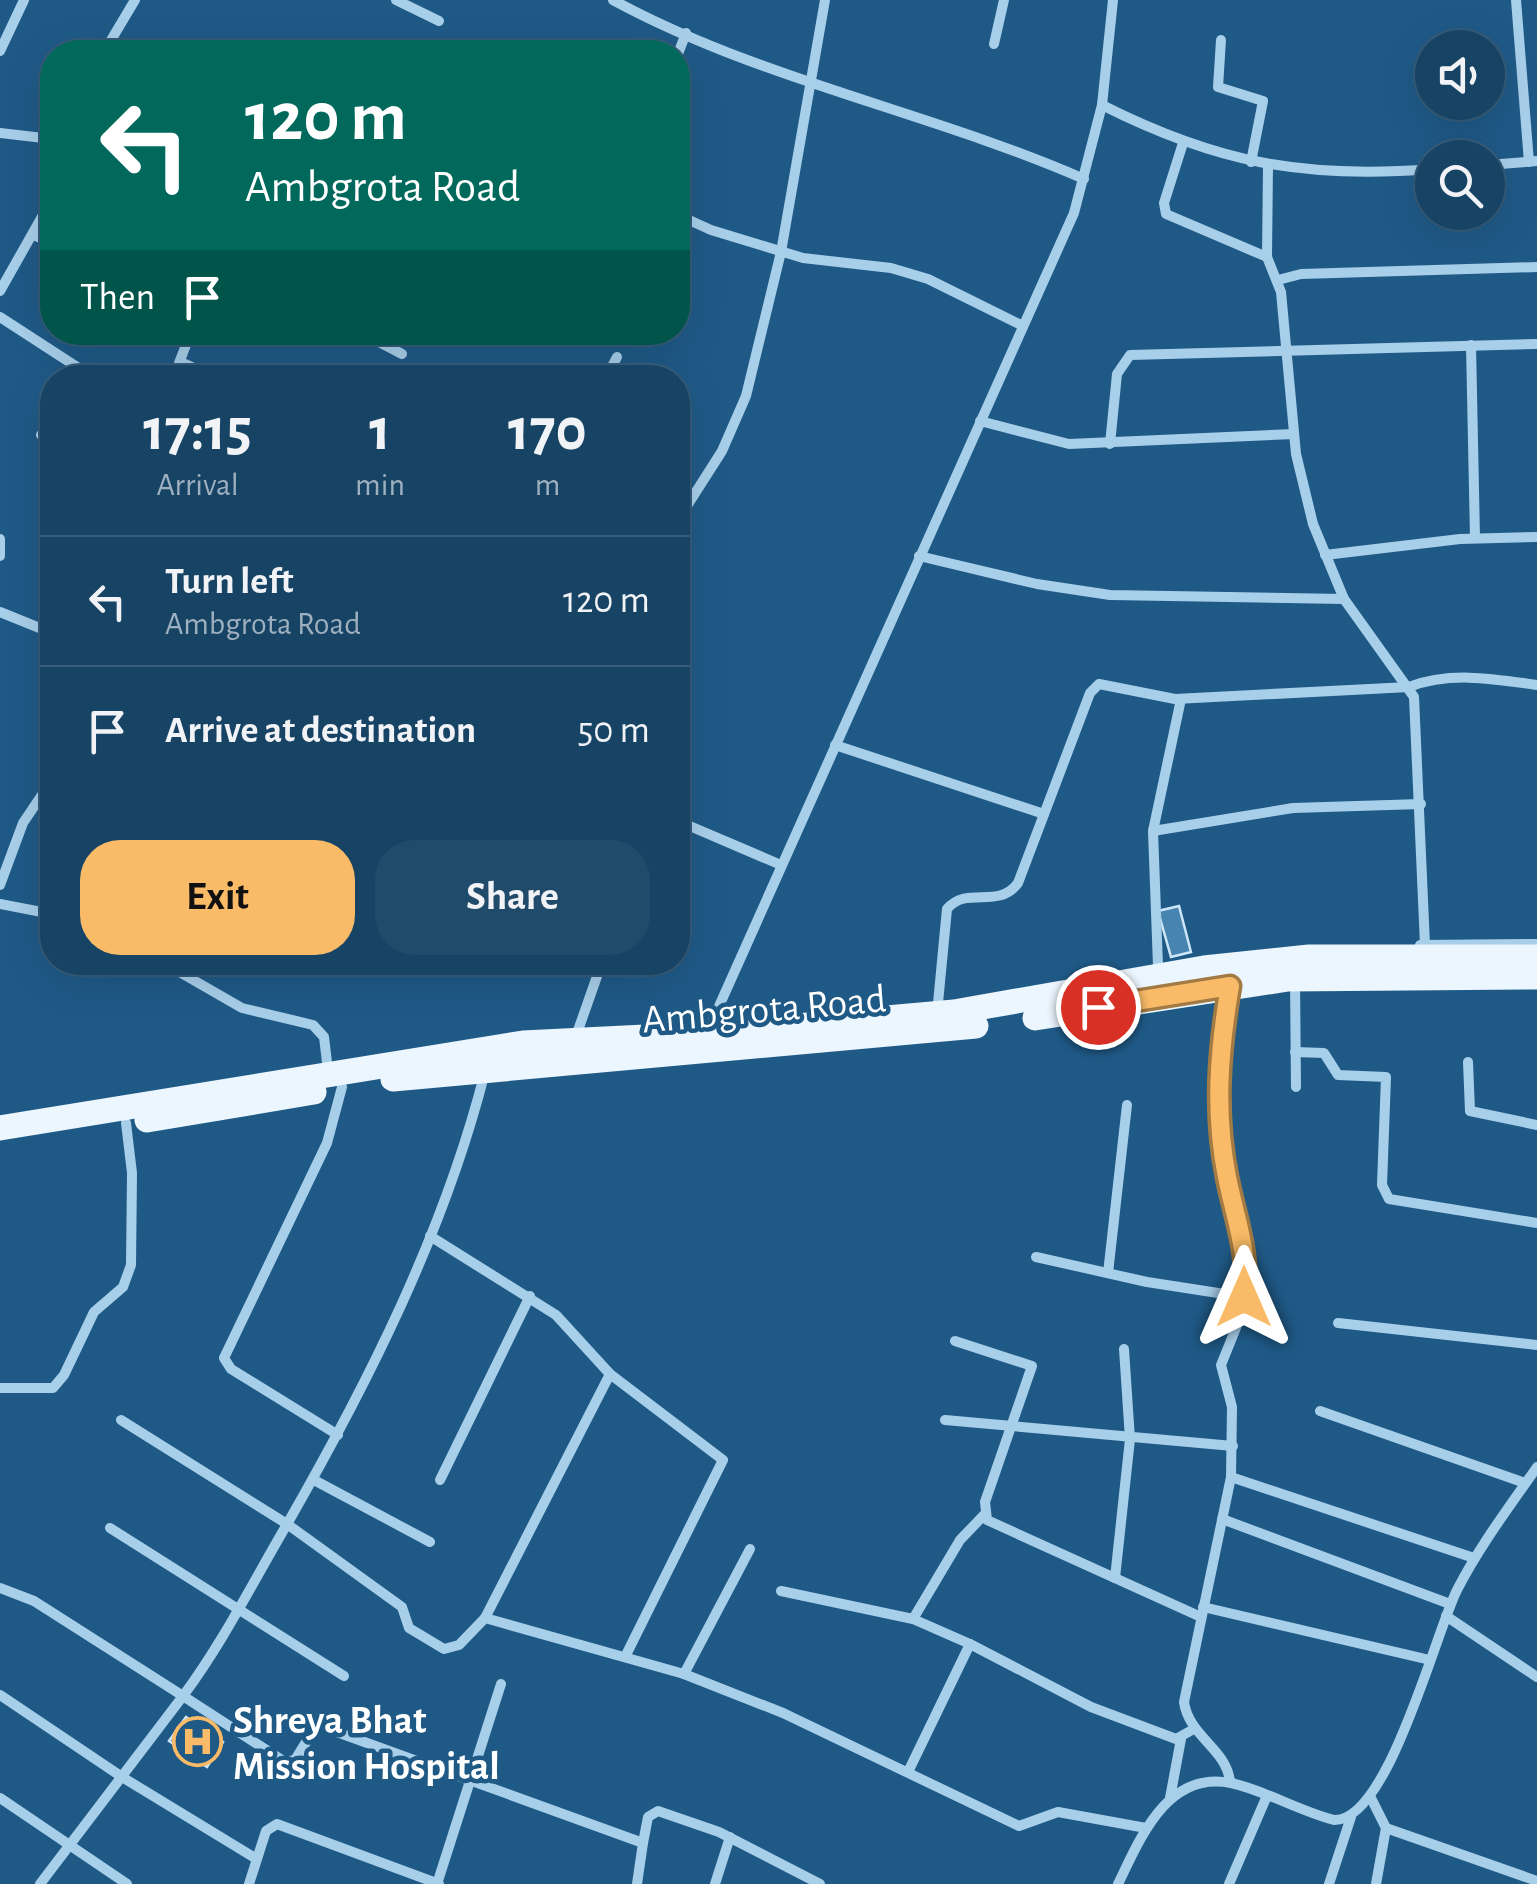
<!DOCTYPE html>
<html lang="en">
<head>
<meta charset="utf-8">
<style>
	:root { --surface:#174465; --page:#204b6b; --text:#f1f3f6; --muted:#9eb0bf; --line:#365c79; --accent:#f9bb67 }
	body { margin:0; font-family:"Alegreya Sans",sans-serif; background:var(--page); color:var(--text); height:100vh; display:flex; flex-direction:column; font-size:38px; white-space:nowrap }
	* { box-sizing:border-box; margin:0 }
	p { font-size:32px; color:var(--muted) }
	.icon { flex:none; width:55px; height:55px; fill:none; stroke:currentColor; stroke-width:2; stroke-linecap:round; stroke-linejoin:round }
	.map { position:relative; flex:1; overflow:hidden }
	.details { position:absolute; left:40px; top:365px; width:650px; height:610px; display:flex; flex-direction:column; background:var(--surface); border-radius:40px; box-shadow:0 10px 40px #0002,0 0 0 2px var(--line) }
	.details>* { flex:none }
	.hud { position:absolute; left:40px; top:40px; width:650px; height:305px; border-radius:40px; box-shadow:0 10px 40px #0002,0 0 0 2px var(--line); background:#00695c; color:#fff; overflow:hidden }
	.fabs { position:absolute; left:1415px; top:30px; display:grid; gap:20px }
	.fabs a { display:grid; place-items:center; width:90px; height:90px; border-radius:50%; background:var(--surface); box-shadow:0 10px 40px #0002,0 0 0 2px var(--line); font-size:50px }
	.pin { position:absolute; display:grid; place-items:center; width:85px; height:85px; color:#fff; margin:-42px; border:5px solid #fff; border-radius:50%; box-shadow:0 2px 10px #0007 }
	.me { position:absolute; width:110px; margin:-55px; rotate:0deg; stroke-linejoin:round; filter:drop-shadow(0 0 8px #0008) }
	.turn { display:flex; align-items:center; gap:35px; height:210px; padding:0 40px; font-size:45px }
	.turn .icon { width:130px; height:130px; stroke-width:2.5 }
	.turn b { display:block; font-size:70px; line-height:85px }
	.then { display:flex; align-items:center; height:95px; padding:0 40px; background:#0003; gap:20px; font-size:38px }
	.eta { display:flex; justify-content:space-evenly; align-items:center; height:170px; text-align:center }
	.eta b { font-size:60px; font-weight:700; line-height:70px }
	.button { display:flex; gap:20px; margin-top:auto; padding:20px 40px }
	.button a { flex:1; height:115px; border-radius:40px; background:var(--accent); color:#111; font-size:40px; font-weight:700; line-height:115px; text-align:center }
	.button a+a { background:var(--page); color:var(--text) }
	ul { padding:0; list-style:none }
	li { display:flex; align-items:center; gap:30px; height:130px; padding:0 40px; border-top:2px solid var(--line) }
	li div { flex:1 }
	li b { display:block; font-size:38px }
	li em { font-style:normal }
	.map>svg:first-child { display:block }
	.building { fill:#4784af; stroke:#cde6f8; stroke-width:2.5 }
	.lines { fill:none; stroke-linecap:round; stroke-linejoin:round }
	.street { stroke:#a8cfea; stroke-width:10 }
	.primary { stroke:#ecf6fe; stroke-width:25 }
	.route-casing { stroke:#a27a43; stroke-width:25 }
	.route { stroke:#f9bb67; stroke-width:18 }
	.labels { text-anchor:middle; stroke-width:9; stroke-linejoin:round; paint-order:stroke }
	.street-label { font-size:40px; fill:#fff; stroke:#1f5a87 }
	.poi-label { font-size:40px; font-weight:bold; fill:#fff; stroke:#1f5a87; text-anchor:start }
</style>
</head>
<body>
<div class="map">
<svg width="1537" height="1884" viewBox="0 0 1537 1884">
	<rect width="100%" height="100%" fill="#1f5a87"/>
	<g class="building">
		<polygon points="1179,906 1191,952 1171,957 1158,911"/>
		<polygon points="186,1717 223,1742 207,1767 169,1741"/>
	</g>
	<g class="lines">
		<g class="street">
			<polyline points="396,0 439,21"/>
			<path d="M613,0C760,80 931,112 1084,179"/>
			<polyline points="1516,0 1529,162"/>
			<polyline points="1221,40 1218,87 1263,101 1251,162"/>
			<polyline points="994,44 1004,0"/>
			<polyline points="0,51 24,0"/>
			<polyline points="104,52 135,0"/>
			<polyline points="678,54 686,33"/>
			<path d="M1102,105C1217,163 1304,179 1432,169"/>
			<polyline points="0,133 52,139"/>
			<polyline points="1183,143 1164,203 1166,214 1267,257"/>
			<polyline points="1268,165 1267,257 1281,292 1296,454 1313,524 1344,599 1414,697 1425,945"/>
			<polyline points="1488,165 1537,161"/>
			<polyline points="678,215 711,230 803,258 891,268 928,279 1023,326"/>
			<polyline points="33,235 52,243"/>
			<polyline points="1278,280 1301,274 1537,267"/>
			<polyline points="0,291 52,199"/>
			<polyline points="0,317 94,378"/>
			<polyline points="360,332 402,354"/>
			<polyline points="1471,345 1475,538"/>
			<polyline points="179,363 191,332"/>
			<polyline points="167,378 183,363 216,378"/>
			<polyline points="606,378 617,357"/>
			<polyline points="980,421 1069,444 1294,434"/>
			<polyline points="41,435 52,442"/>
			<polyline points="1110,444 1117,374 1130,355 1537,344"/>
			<polyline points="678,520 722,451 746,396 781,252 825,0"/>
			<polyline points="0,539 0,556"/>
			<polyline points="1325,555 1460,539 1537,537"/>
			<polyline points="919,556 1037,584 1110,595 1344,599"/>
			<polyline points="0,612 52,633"/>
			<polyline points="835,745 1044,814"/>
			<polyline points="678,821 781,865"/>
			<polyline points="1153,831 1293,808 1421,804"/>
			<polyline points="0,885 23,823 52,780"/>
			<polyline points="0,904 52,914"/>
			<polyline points="1420,945 1537,944"/>
			<polyline points="162,962 242,1008 313,1025 324,1037 328,1071"/>
			<polyline points="1158,966 1153,831 1181,699"/>
			<polyline points="1295,978 1296,1087"/>
			<path d="M1229,989L1218,1055L1220,1120L1247,1278L1240,1318L1221,1365L1232,1407L1231,1477L1184,1702C1189,1737 1227,1749 1230,1782"/>
			<path d="M938,1003L947,909C967,885 998,910 1018,883L1090,693L1099,684L1175,699L1409,687C1450,671 1495,679 1537,685"/>
			<polyline points="714,1018 753,1019"/>
			<polyline points="707,1033 1074,213 1102,105 1113,0"/>
			<polyline points="575,1039 602,962"/>
			<polyline points="1295,1052 1324,1053 1338,1075 1386,1077 1382,1185 1389,1199 1537,1223"/>
			<polyline points="1468,1062 1470,1111 1537,1125"/>
			<polyline points="430,1236 556,1315 610,1374 723,1460 626,1655"/>
			<polyline points="1036,1257 1147,1282 1244,1297"/>
			<polyline points="1108,1273 1127,1105"/>
			<polyline points="1338,1323 1537,1345"/>
			<polyline points="955,1341 1032,1366 985,1502 987,1520 1201,1617"/>
			<polyline points="610,1374 485,1618 684,1674 783,1713 1019,1826 1058,1812 1146,1828"/>
			<polyline points="0,1388 53,1388 64,1375 94,1312 123,1287 131,1265 132,1173 126,1123"/>
			<polyline points="1320,1411 1525,1483"/>
			<polyline points="121,1420 287,1524 402,1607 409,1628 444,1649 459,1645 485,1618"/>
			<polyline points="945,1420 1233,1446"/>
			<polyline points="338,1435 231,1369 224,1358 327,1143 342,1087"/>
			<polyline points="1231,1477 1474,1558"/>
			<polyline points="314,1480 430,1542"/>
			<polyline points="440,1480 530,1296"/>
			<polyline points="1222,1519 1450,1604"/>
			<polyline points="110,1528 344,1676"/>
			<polyline points="1115,1578 1130,1439 1124,1349"/>
			<path d="M0,1588L34,1601L183,1696C223,1642 252,1584 286,1526C368,1383 444,1233 485,1072"/>
			<polyline points="781,1591 913,1619 970,1644"/>
			<polyline points="1203,1607 1430,1660"/>
			<polyline points="1446,1616 1537,1677"/>
			<polyline points="913,1619 960,1540 984,1515"/>
			<polyline points="684,1674 750,1549"/>
			<polyline points="0,1695 122,1777 255,1858"/>
			<polyline points="908,1772 970,1644 1091,1707 1176,1739 1192,1730"/>
			<polyline points="0,1798 127,1884"/>
			<polyline points="1170,1798 1181,1739"/>
			<polyline points="1371,1798 1386,1828 1376,1884"/>
			<polyline points="1386,1828 1537,1881"/>
			<polyline points="643,1843 648,1817 658,1811 719,1832 820,1884"/>
			<polyline points="40,1884 183,1696 285,1762 295,1760 313,1731 323,1727 643,1843 637,1884"/>
			<polyline points="249,1884 266,1831 277,1824 439,1884"/>
			<polyline points="437,1884 501,1684"/>
			<polyline points="715,1884 730,1837"/>
			<path d="M1118,1884C1140,1839 1167,1770 1231,1783C1264,1790 1299,1811 1334,1820C1388,1822 1435,1634 1457,1590C1479,1547 1509,1507 1537,1467"/>
			<polyline points="1229,1884 1266,1798"/>
			<polyline points="1329,1884 1351,1817"/>
		</g>
		<g class="primary">
			<polyline points="1035,1018 1288,979 1537,977"/>
			<polyline points="393,1079 976,1026"/>
			<polyline points="147,1120 314,1092"/>
			<polyline points="0,1128 523,1043 706,1034 954,1012 1204,968 1309,957 1537,957"/>
		</g>
	</g>
	<g class="lines">
		<defs>
			<path id="route" d="M1098,1007L1230,986C1219,1050 1214,1112 1227,1177C1235,1218 1250,1255 1244,1297"/>
		</defs>
		<use href="#route" class="route-casing"/>
		<use href="#route" class="route"/>
	</g>
	<defs>
		<symbol id="hospital-ring" viewBox="-11 -11 22 22"><circle r="9.5" fill="#1f5a87" stroke="#f9bb67" stroke-width="1.5"/><path d="M-5-5h3v3.5h4V-5h3V5h-3V1.5h-4V5h-3Z" fill="#f9bb67"/></symbol>
	</defs>
	<g fill-rule="evenodd">
		<use href="#hospital-ring" x="170" y="1714" width="55" height="55"/>
	</g>
	<g class="labels">
		<g class="street-label">
			<text transform="translate(764 1008) rotate(-5)" y="14">Ambgrota Road</text>
		</g>
		<g class="poi-label">
			<text x="233" y="1733">Shreya Bhat<tspan x="233" dy="46">Mission Hospital</tspan></text>
		</g>
	</g>
</svg>
<div class="fabs">
<a><svg class="icon" aria-label="sound" viewBox="0 0 24 24"><path d="M4 9h4l5-4v14l-5-4H4zM17 9q2 3 0 6"/></svg></a>
<a><svg class="icon" aria-label="search" viewBox="0 0 24 24"><circle cx="10" cy="10" r="6"/><path d="M15 15l6 6"/></svg></a>
</div>
<div class="pin" style="left:1098px;top:1007px;background:#d93025"><svg class="icon" aria-label="arrive" viewBox="0 0 24 24"><path d="M6 21V4h12l-3 4 3 4H6"/></svg></div>
<svg class="me" style="left:1244px;top:1297px" viewBox="-20 -20 40 40"><path d="M0-17L14 15 0 8-14 15z" fill="#f9bb67" stroke="#fff" stroke-width="4"/></svg>
<div class="hud">
<div class="turn"><svg class="icon" aria-label="left" viewBox="0 0 24 24"><path d="M17 20v-9H6M10 6l-5 5 5 5"/></svg><div><b>120 m</b>Ambgrota Road</div></div>
<div class="then">Then<svg class="icon" aria-label="arrive" viewBox="0 0 24 24"><path d="M6 21V4h12l-3 4 3 4H6"/></svg></div>
</div>
<section class="details">
<div class="eta">
<div><b>17:15</b><p>Arrival</p></div>
<div><b>1</b><p>min</p></div>
<div><b>170</b><p>m</p></div>
</div>
<ul>
<li><svg class="icon" aria-label="left" viewBox="0 0 24 24"><path d="M17 20v-9H6M10 6l-5 5 5 5"/></svg><div><b>Turn left</b><p>Ambgrota Road</p></div><em>120 m</em></li>
<li><svg class="icon" aria-label="arrive" viewBox="0 0 24 24"><path d="M6 21V4h12l-3 4 3 4H6"/></svg><div><b>Arrive at destination</b></div><em>50 m</em></li>
</ul>
<div class="button"><a>Exit</a><a>Share</a></div>
</section>
</div>
</body>
</html>
